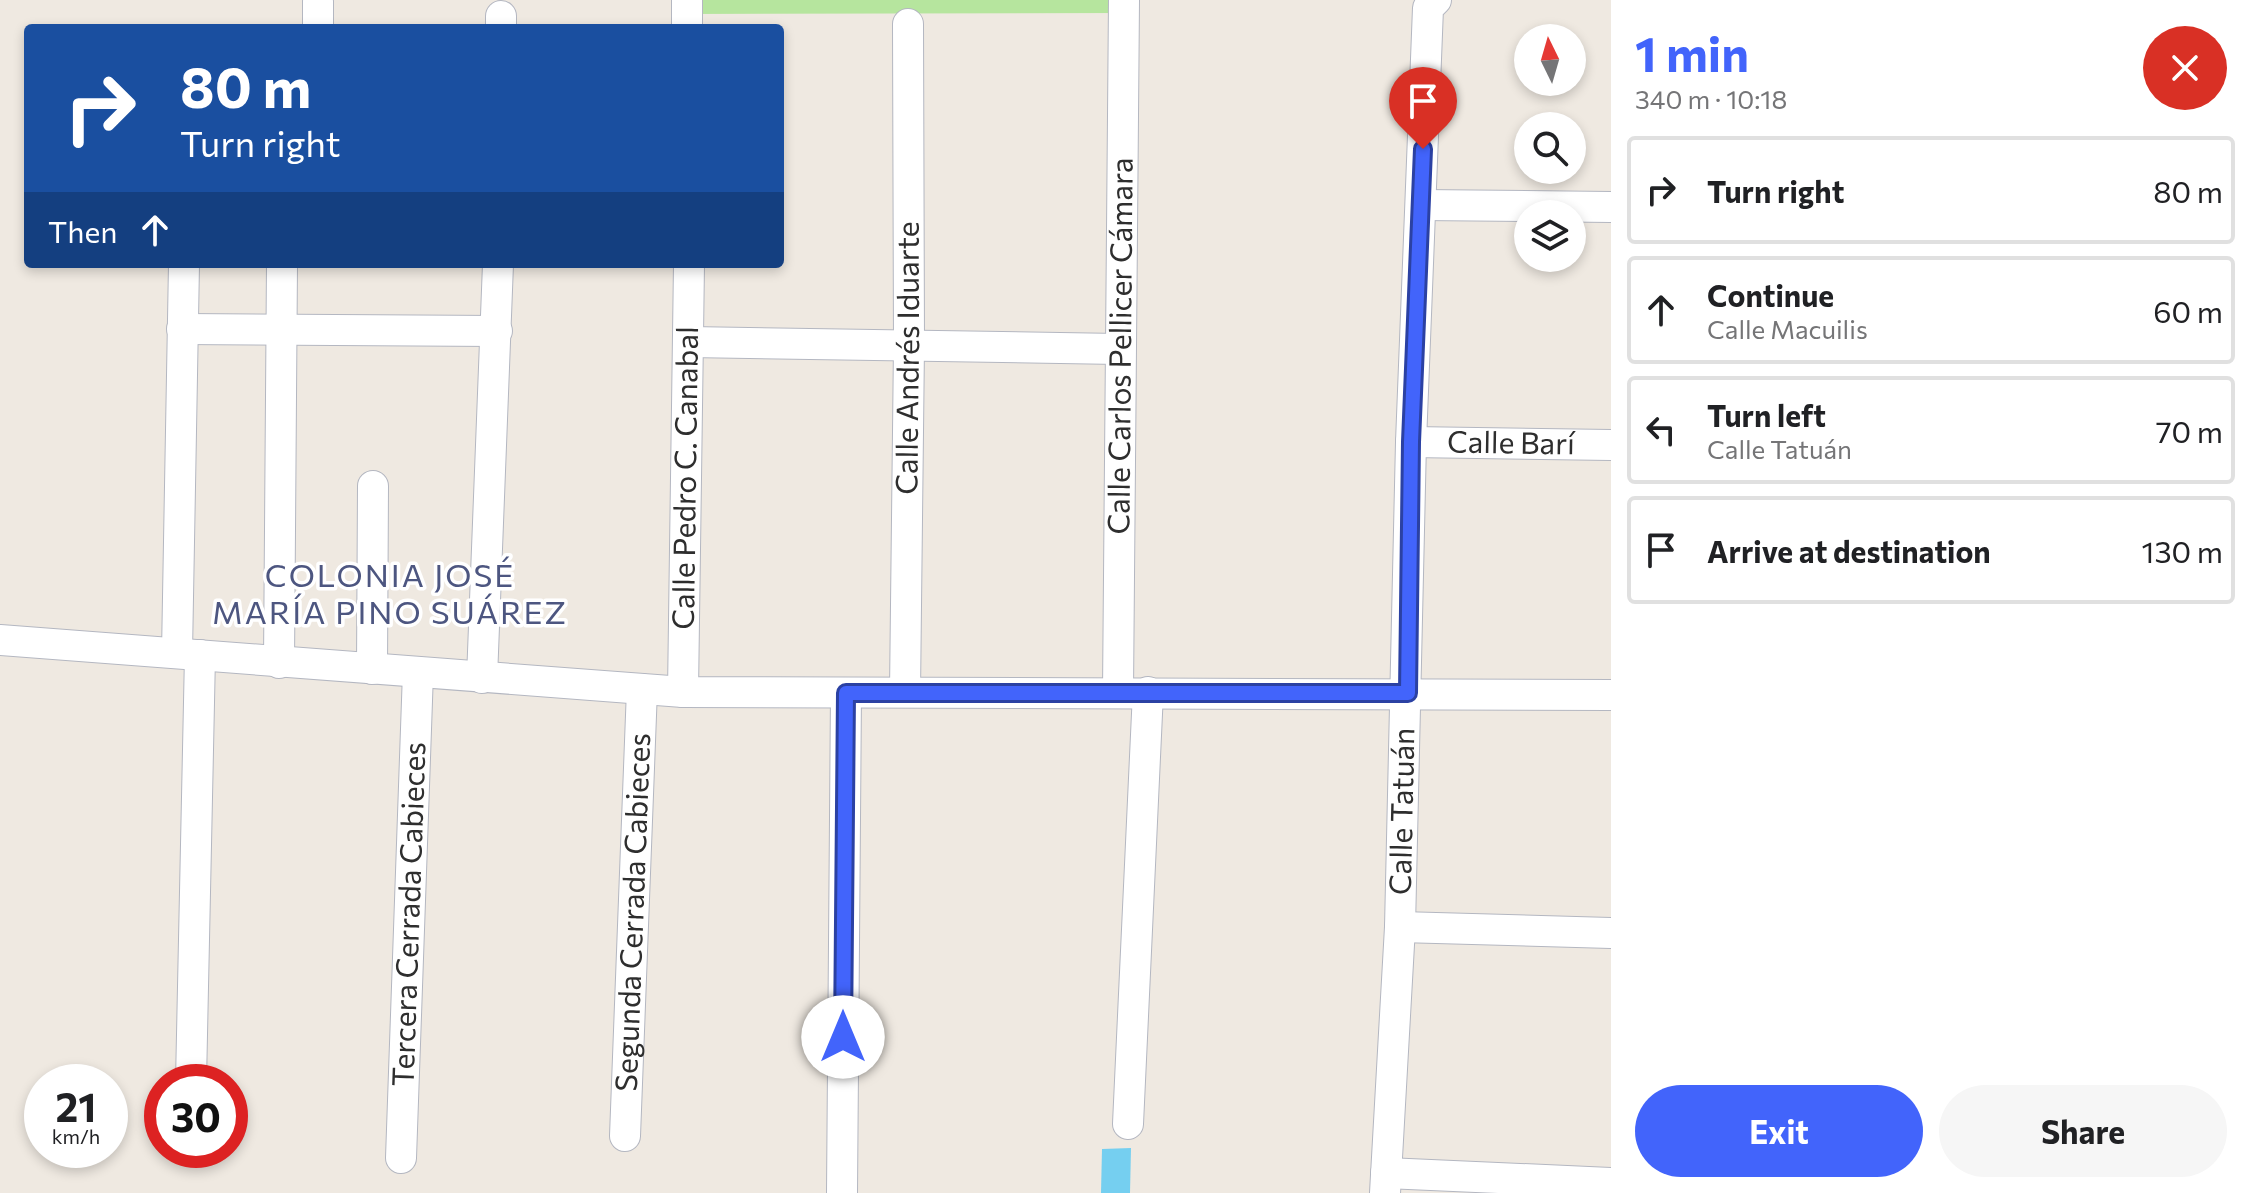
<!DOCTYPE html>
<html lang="en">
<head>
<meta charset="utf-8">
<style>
	:root { --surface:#fff; --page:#f6f6f6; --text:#202124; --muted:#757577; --line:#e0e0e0; --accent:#4264fb }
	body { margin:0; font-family:Commissioner,sans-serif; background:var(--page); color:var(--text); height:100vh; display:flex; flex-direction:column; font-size:30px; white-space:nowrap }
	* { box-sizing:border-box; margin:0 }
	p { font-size:26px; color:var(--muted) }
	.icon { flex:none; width:44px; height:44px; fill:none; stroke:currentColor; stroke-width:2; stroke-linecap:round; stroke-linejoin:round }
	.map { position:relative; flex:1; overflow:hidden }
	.drawer { display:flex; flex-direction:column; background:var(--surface); width:640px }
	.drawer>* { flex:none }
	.banner { position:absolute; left:24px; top:24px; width:760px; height:244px; border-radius:8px; box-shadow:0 4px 12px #0003; background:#1a4fa0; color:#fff; overflow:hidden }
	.needle { width:52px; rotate:355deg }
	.buttons { position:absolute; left:1514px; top:24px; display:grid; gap:16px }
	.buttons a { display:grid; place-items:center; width:72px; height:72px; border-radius:50%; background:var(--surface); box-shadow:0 4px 12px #0003; font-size:40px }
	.speed { position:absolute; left:24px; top:1064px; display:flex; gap:16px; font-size:40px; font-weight:700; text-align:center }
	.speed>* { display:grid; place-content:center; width:104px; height:104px; border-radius:50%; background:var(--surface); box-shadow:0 4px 12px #0003; line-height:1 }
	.speed small { font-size:20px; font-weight:400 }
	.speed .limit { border:12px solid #d22; background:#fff; color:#111 }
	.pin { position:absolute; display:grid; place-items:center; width:68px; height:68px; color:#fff; margin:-82px -34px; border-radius:50% 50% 50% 0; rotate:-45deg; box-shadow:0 0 8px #0007 }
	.pin .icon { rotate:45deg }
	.me { position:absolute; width:88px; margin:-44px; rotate:0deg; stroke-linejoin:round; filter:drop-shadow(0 0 6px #0008) }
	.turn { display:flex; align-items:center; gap:28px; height:168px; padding:0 24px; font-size:36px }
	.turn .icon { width:104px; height:104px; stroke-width:2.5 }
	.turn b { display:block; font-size:56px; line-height:68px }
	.then { display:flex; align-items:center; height:76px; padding:0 24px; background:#0003; gap:16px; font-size:30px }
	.round { display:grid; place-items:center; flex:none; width:84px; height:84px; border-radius:42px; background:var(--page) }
	.overview { display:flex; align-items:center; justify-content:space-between; height:136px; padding:0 24px }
	h1 { font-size:48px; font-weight:700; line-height:60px; color:var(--accent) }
	.button { display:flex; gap:16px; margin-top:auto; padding:16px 24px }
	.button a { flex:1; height:92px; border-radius:48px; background:var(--accent); color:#fff; font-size:32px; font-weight:700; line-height:92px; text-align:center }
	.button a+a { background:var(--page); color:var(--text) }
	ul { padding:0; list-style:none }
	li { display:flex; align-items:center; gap:24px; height:108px; margin:0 16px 12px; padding:0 8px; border:4px solid var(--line); border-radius:8px }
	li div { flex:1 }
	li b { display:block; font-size:30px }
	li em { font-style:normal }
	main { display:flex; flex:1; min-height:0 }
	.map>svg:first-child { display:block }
	.green { fill:#b6e59e }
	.water { fill:#75cff0 }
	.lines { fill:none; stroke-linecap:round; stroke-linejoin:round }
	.street-casing { stroke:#b4b7c1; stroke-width:32 }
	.street { stroke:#fff; stroke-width:30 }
	.route-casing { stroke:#2b41a3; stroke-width:20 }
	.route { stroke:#4264fb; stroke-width:14 }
	.labels { text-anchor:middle; stroke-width:7; stroke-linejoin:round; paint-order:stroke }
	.street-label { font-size:30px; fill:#2e2e2e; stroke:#fff }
	.neighbourhood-label { font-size:32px; letter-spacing:2px; fill:#4d5680; stroke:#fff }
</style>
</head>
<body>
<main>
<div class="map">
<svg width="1611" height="1193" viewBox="0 0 1611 1193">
	<rect width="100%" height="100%" fill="#efe9e1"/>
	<polygon class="green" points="687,0 1124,0 1123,13 687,14"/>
	<polygon class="water" points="1131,1148 1130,1193 1101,1193 1102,1149"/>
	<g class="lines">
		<defs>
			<g id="street">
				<polyline points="687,0 687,28"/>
				<polyline points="318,28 318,2"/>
				<polyline points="501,28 501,16"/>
				<polyline points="1421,205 1611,207"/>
				<polyline points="182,329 497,331"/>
				<polyline points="689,342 1119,349"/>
				<path id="s1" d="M1411,442L1611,445"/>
				<polyline points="0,640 683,692 1611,695"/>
				<polyline points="177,653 184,264"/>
				<polyline points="279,663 282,264"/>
				<polyline points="372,669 373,486"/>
				<polyline points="482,678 498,264"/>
				<path id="s2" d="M683,692L689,264"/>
				<path id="s3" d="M905,692L909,345L908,24"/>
				<path id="s4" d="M1118,692L1124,0"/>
				<polyline points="1400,927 1611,933"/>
				<polyline points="191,1082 200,655"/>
				<polyline points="1128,1124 1148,692"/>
				<path id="s5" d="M625,1136L642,689"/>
				<path id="s6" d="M401,1158L418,672"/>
				<polyline points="1386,1173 1611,1183"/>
				<polyline points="842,1193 846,693"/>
				<path id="s7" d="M1385,1193L1400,927L1411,442L1428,8L1436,0"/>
			</g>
		</defs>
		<use href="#street" class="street-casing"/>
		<use href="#street" class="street"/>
	</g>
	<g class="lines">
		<defs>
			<polyline id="route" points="843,1037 846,693 1408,693 1411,442 1423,149"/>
		</defs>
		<use href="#route" class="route-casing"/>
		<use href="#route" class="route"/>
	</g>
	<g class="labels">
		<g class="street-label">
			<text dy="10" stroke="none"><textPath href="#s4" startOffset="346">Calle Carlos Pellicer Cámara</textPath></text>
			<text dy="10" stroke="none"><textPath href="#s3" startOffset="334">Calle Andrés Iduarte</textPath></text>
			<text dy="10" stroke="none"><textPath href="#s1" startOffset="100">Calle Barí</textPath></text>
			<text dy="10" stroke="none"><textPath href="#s2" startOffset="214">Calle Pedro C. Canabal</textPath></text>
			<text dy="10" stroke="none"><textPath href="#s7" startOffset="382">Calle Tatuán</textPath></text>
			<text dy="10" stroke="none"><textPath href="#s5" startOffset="224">Segunda Cerrada Cabieces</textPath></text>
			<text dy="10" stroke="none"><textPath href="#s6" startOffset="244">Tercera Cerrada Cabieces</textPath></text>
		</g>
		<g class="neighbourhood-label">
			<text x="390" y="587">COLONIA JOSÉ<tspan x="390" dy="37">MARÍA PINO SUÁREZ</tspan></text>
		</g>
	</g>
</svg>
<div class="buttons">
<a><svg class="needle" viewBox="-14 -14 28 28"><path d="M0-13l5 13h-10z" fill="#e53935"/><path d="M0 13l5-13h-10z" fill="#757577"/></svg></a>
<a><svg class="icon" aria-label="search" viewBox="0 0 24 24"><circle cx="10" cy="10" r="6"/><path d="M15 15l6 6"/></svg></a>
<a><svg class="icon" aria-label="layers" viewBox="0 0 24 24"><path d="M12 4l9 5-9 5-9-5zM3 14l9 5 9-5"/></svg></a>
</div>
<div class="speed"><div>21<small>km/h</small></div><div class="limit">30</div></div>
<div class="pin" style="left:1423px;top:149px;background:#d93025"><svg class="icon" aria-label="arrive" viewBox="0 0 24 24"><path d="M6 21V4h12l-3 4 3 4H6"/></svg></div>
<svg class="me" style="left:843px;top:1037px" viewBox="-20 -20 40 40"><circle r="19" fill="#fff"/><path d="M0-13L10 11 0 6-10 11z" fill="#4264fb"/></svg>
<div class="banner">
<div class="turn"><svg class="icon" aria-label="right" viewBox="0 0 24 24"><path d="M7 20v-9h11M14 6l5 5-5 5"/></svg><div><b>80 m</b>Turn right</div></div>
<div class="then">Then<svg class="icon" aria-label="ahead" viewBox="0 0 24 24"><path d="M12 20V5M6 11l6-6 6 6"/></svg></div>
</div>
</div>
<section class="drawer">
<div class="overview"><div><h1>1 min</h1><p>340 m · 10:18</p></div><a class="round" style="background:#d93025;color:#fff"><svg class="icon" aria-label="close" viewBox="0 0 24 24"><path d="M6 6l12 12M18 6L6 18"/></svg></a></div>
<ul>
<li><svg class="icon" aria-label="right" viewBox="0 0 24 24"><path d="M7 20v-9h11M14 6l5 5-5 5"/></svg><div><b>Turn right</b></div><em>80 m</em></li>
<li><svg class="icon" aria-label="ahead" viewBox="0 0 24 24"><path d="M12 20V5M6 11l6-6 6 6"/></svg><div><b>Continue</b><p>Calle Macuilis</p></div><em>60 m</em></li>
<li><svg class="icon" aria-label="left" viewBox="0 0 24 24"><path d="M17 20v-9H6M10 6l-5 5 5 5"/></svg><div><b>Turn left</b><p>Calle Tatuán</p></div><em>70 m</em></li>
<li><svg class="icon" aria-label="arrive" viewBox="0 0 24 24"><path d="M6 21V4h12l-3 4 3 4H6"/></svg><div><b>Arrive at destination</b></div><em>130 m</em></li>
</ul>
<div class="button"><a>Exit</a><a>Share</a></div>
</section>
</main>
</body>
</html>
